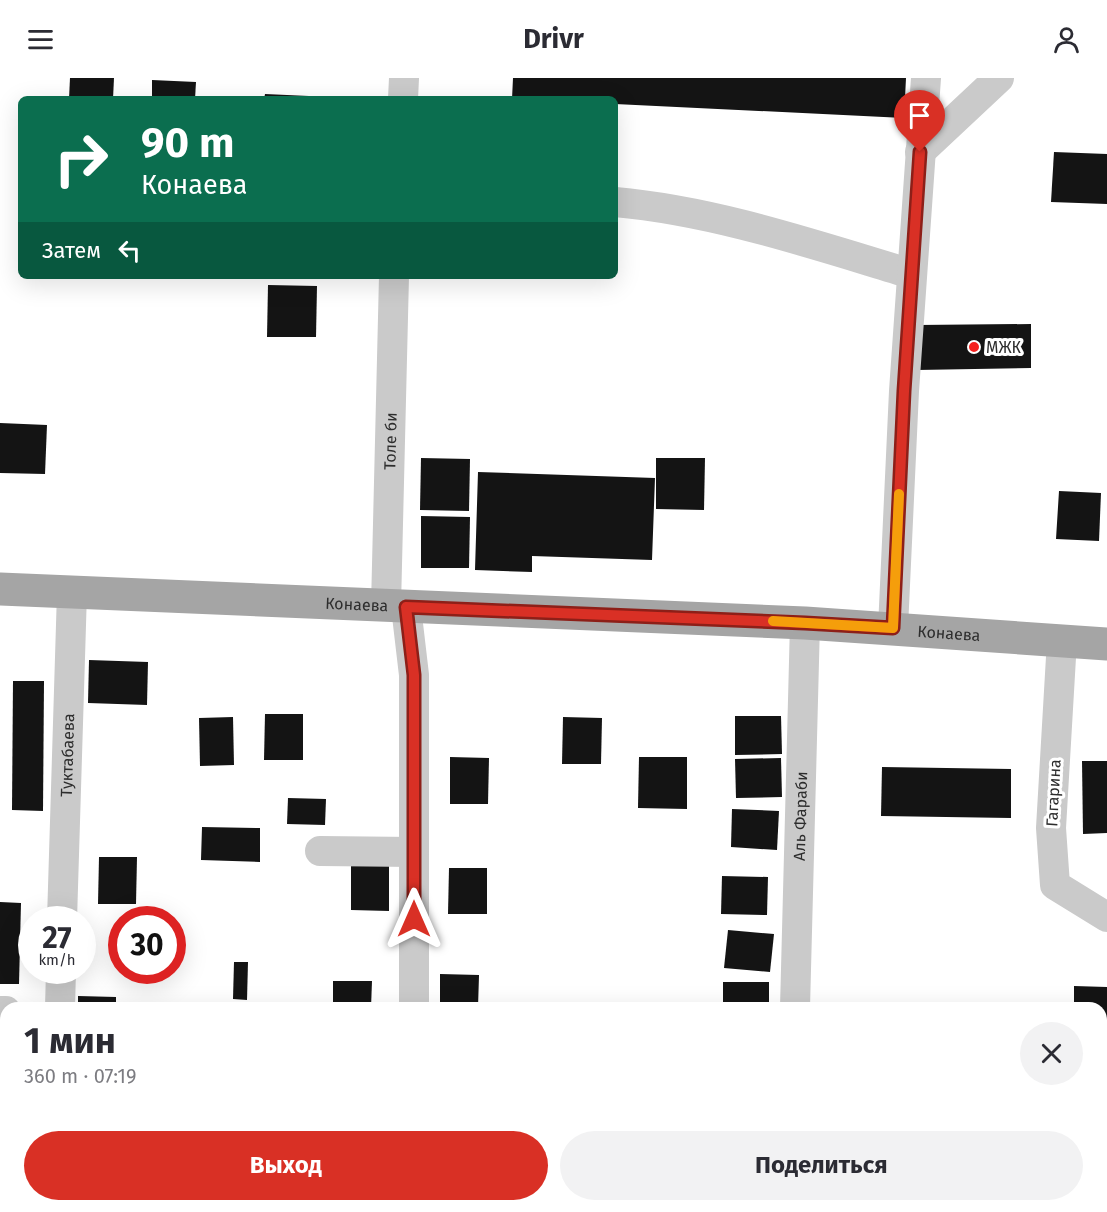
<!DOCTYPE html>
<html lang="ru">
<head>
<meta charset="utf-8">
<style>
	:root { --surface:#fff; --page:#f2f2f3; --text:#2b2b33; --muted:#7c7c81; --accent:#d93025 }
	body { margin:0; font-family:"Fira Sans",sans-serif; background:var(--page); color:var(--text); height:100vh; display:flex; flex-direction:column; font-size:22px; white-space:nowrap }
	* { box-sizing:border-box; margin:0 }
	p { font-size:20px; color:var(--muted) }
	.icon { flex:none; width:33px; height:33px; fill:none; stroke:currentColor; stroke-width:2; stroke-linecap:round; stroke-linejoin:round }
	.map { position:relative; flex:1; overflow:hidden }
	.panel { position:absolute; left:0px; top:924px; width:1107px; height:210px; display:flex; flex-direction:column; background:var(--surface); border-radius:18px 18px 0 0; box-shadow:0 6px 24px #0002 }
	.panel>* { flex:none }
	.hud { position:absolute; left:18px; top:18px; width:600px; height:183px; border-radius:9px; box-shadow:0 6px 24px #0002; background:#0b6e4f; color:#fff; overflow:hidden }
	.speed { position:absolute; left:18px; top:828px; display:flex; gap:12px; font-size:30px; font-weight:700; text-align:center }
	.speed>* { display:grid; place-content:center; width:78px; height:78px; border-radius:50%; background:var(--surface); box-shadow:0 6px 24px #0002; line-height:1 }
	.speed small { font-size:15px; font-weight:400 }
	.speed .limit { border:9px solid #d22; background:#fff; color:#111 }
	.pin { position:absolute; display:grid; place-items:center; width:51px; height:51px; color:#fff; margin:-62px -26px; border-radius:50% 50% 50% 0; rotate:-45deg; box-shadow:0 0 6px #0007 }
	.pin .icon { rotate:45deg }
	.me { position:absolute; width:66px; margin:-33px; rotate:0deg; stroke-linejoin:round; filter:drop-shadow(0 0 4px #0008) }
	.turn { display:flex; align-items:center; gap:21px; height:126px; padding:0 24px; font-size:27px }
	.turn .icon { width:78px; height:78px; stroke-width:2.5 }
	.turn b { display:block; font-size:42px; line-height:51px }
	.then { display:flex; align-items:center; height:57px; padding:0 24px; background:#0003; gap:12px; font-size:22px }
	.round { display:grid; place-items:center; flex:none; width:63px; height:63px; border-radius:32px; background:var(--page) }
	.headline { display:flex; align-items:center; justify-content:space-between; height:102px; padding:0 24px }
	h1 { font-size:36px; font-weight:700; line-height:45px }
	.cta { display:flex; gap:12px; margin-top:auto; padding:12px 24px }
	.cta a { flex:1; height:69px; border-radius:36px; background:var(--accent); color:#fff; font-size:24px; font-weight:700; line-height:69px; text-align:center }
	.cta a+a { background:var(--page); color:var(--text) }
	header { display:flex; justify-content:space-between; align-items:center; height:78px; padding:0 24px; background:var(--surface); font-size:27px; font-weight:700 }
	.map>svg:first-child { display:block }
	.building { fill:#141414 }
	.lines { fill:none; stroke-linecap:round; stroke-linejoin:round }
	.minor { stroke:#cacaca; stroke-width:30 }
	.major { stroke:#a5a5a5; stroke-width:33 }
	.route-casing { stroke:#8d1f18; stroke-width:15 }
	.route { stroke:#d93025; stroke-width:10 }
	.slow { stroke:#f59e0b; stroke-width:10 }
	.poi-dot { fill:#f5211e; stroke:#fff; stroke-width:2 }
	.labels { text-anchor:middle; stroke-width:6; stroke-linejoin:round; paint-order:stroke }
	.poi-label { font-size:16px; fill:#2d2d2d; stroke:#fff; text-anchor:start }
	.street-label { font-size:16px; fill:#2d2d2d; stroke:#fff }
</style>
</head>
<body>
<header><svg class="icon" aria-label="menu" viewBox="0 0 24 24"><path d="M4 6h16M4 12h16M4 18h16"/></svg>Drivr<svg class="icon" aria-label="person" viewBox="0 0 24 24"><circle cx="12" cy="8" r="4"/><path d="M4 21q1-7 8-7t8 7"/></svg></header>
<div class="map">
<svg width="1107" height="1134" viewBox="0 0 1107 1134">
	<rect width="100%" height="100%" fill="#fff"/>
	<g class="building">
		<polygon points="70,0 114,0 113,21 69,21"/>
		<polygon points="513,0 906,0 904,40 615,26 615,21 512,21"/>
		<polygon points="152,2 196,4 195,21 152,21"/>
		<polygon points="265,16 309,18 309,21 264,21"/>
		<polygon points="1054,74 1107,76 1107,126 1051,124"/>
		<polygon points="268,207 317,208 316,259 267,259"/>
		<polygon points="1031,246 1031,290 917,292 917,247"/>
		<polygon points="0,345 47,347 45,396 0,395"/>
		<polygon points="421,380 470,381 469,433 420,432"/>
		<polygon points="656,380 705,380 704,432 656,431"/>
		<polygon points="478,394 655,400 652,482 532,478 532,494 475,492"/>
		<polygon points="1059,413 1101,415 1099,463 1056,461"/>
		<polygon points="421,438 470,439 469,490 421,490"/>
		<polygon points="89,582 148,584 147,627 88,625"/>
		<polygon points="13,603 44,603 43,733 12,732"/>
		<polygon points="265,636 303,636 303,682 264,682"/>
		<polygon points="735,638 781,638 782,676 735,677"/>
		<polygon points="233,639 234,687 200,688 199,640"/>
		<polygon points="563,639 602,640 601,686 562,686"/>
		<polygon points="450,679 489,680 488,726 450,726"/>
		<polygon points="639,679 687,679 687,731 638,730"/>
		<polygon points="781,680 782,719 736,720 735,681"/>
		<polygon points="1082,683 1107,683 1107,755 1083,756"/>
		<polygon points="882,689 1011,691 1011,740 881,738"/>
		<polygon points="288,720 326,721 325,747 287,746"/>
		<polygon points="732,731 779,733 777,772 731,769"/>
		<polygon points="202,749 260,750 260,784 201,782"/>
		<polygon points="99,779 137,779 136,826 98,826"/>
		<polygon points="351,786 389,786 389,833 351,832"/>
		<polygon points="449,790 487,790 487,836 448,836"/>
		<polygon points="722,798 768,799 767,837 721,836"/>
		<polygon points="0,824 21,825 19,906 0,906"/>
		<polygon points="728,852 774,856 770,894 724,890"/>
		<polygon points="234,884 248,884 247,922 233,921"/>
		<polygon points="440,896 479,897 478,930 440,930"/>
		<polygon points="333,903 372,903 371,930 333,930"/>
		<rect x="723" y="904" width="46" height="26"/>
		<polygon points="1074,908 1107,909 1107,962 1101,962 1101,930 1074,930"/>
		<polygon points="78,918 116,919 116,930 78,930"/>
		<polygon points="1107,985 1107,1039 1101,1039 1101,986"/>
		<rect x="0" y="1040" width="6" height="34"/>
		<polygon points="1107,1049 1107,1103 1101,1104 1101,1050"/>
		<polygon points="0,1119 6,1119 6,1128 30,1128 29,1134 0,1134"/>
		<rect x="437" y="1128" width="39" height="6"/>
		<rect x="720" y="1128" width="46" height="6"/>
	</g>
	<g class="lines">
		<g class="minor">
			<polyline points="403,21 404,0"/>
			<polyline points="920,74 999,0"/>
			<path d="M615,124C716,133 815,167 912,196"/>
			<path id="s1" d="M386,528L394,198"/>
			<polyline points="406,529 414,597 414,930"/>
			<polyline points="893,550 904,313 926,0"/>
			<polyline points="1062,562 1051,750 1055,807 1107,839"/>
			<polyline points="320,773 414,774"/>
			<path id="s2" d="M62,842L72,514"/>
			<polyline points="60,930 61,892"/>
			<path id="s3" d="M795,930L805,545"/>
			<polyline points="0,933 6,933"/>
			<polyline points="0,1023 6,1024"/>
			<polyline points="0,1094 6,1094"/>
			<polyline points="59,1134 59,1128"/>
			<polyline points="412,1134 413,1128"/>
			<polyline points="790,1134 790,1128"/>
		</g>
		<path class="major" id="s4" d="M0,511L805,545L1107,566"/>
	</g>
	<g class="lines">
		<defs>
			<polyline id="route" points="414,841 414,597 406,529 805,545 893,550 904,313 920,74"/>
		</defs>
		<use href="#route" class="route-casing"/>
		<use href="#route" class="route"/>
		<polyline class="slow" points="773,543 893,550 899,416"/>
	</g>
	<circle class="poi-dot" cx="974" cy="269" r="6"/>
	<g class="labels">
		<g class="poi-label">
			<text x="986" y="275">МЖК</text>
		</g>
		<g class="street-label">
			<text dy="6" stroke="none"><textPath href="#s1" startOffset="165">Толе би</textPath></text>
			<text dy="6" stroke="none"><textPath href="#s4" startOffset="357">Конаева</textPath></text>
			<text dy="6" stroke="none"><textPath href="#s4" startOffset="950">Конаева</textPath></text>
			<text dy="6" stroke="none"><textPath href="#s2" startOffset="165">Туктабаева</textPath></text>
			<text transform="translate(1053 715) rotate(-87)" y="6">Гагарина</text>
			<text dy="6" stroke="none"><textPath href="#s3" startOffset="192">Аль Фараби</textPath></text>
		</g>
	</g>
</svg>
<div class="speed"><div>27<small>km/h</small></div><div class="limit">30</div></div>
<div class="pin" style="left:920px;top:74px;background:#d93025"><svg class="icon" aria-label="arrive" viewBox="0 0 24 24"><path d="M6 21V4h12l-3 4 3 4H6"/></svg></div>
<svg class="me" style="left:414px;top:841px" viewBox="-20 -20 40 40"><path d="M0-17L14 15 0 8-14 15z" fill="#d93025" stroke="#fff" stroke-width="4"/></svg>
<div class="hud">
<div class="turn"><svg class="icon" aria-label="right" viewBox="0 0 24 24"><path d="M7 20v-9h11M14 6l5 5-5 5"/></svg><div><b>90 m</b>Конаева</div></div>
<div class="then">Затем<svg class="icon" aria-label="left" viewBox="0 0 24 24"><path d="M17 20v-9H6M10 6l-5 5 5 5"/></svg></div>
</div>
<section class="panel">
<div class="headline"><div><h1>1 мин</h1><p>360 m · 07:19</p></div><a class="round"><svg class="icon" aria-label="close" viewBox="0 0 24 24"><path d="M6 6l12 12M18 6L6 18"/></svg></a></div>
<div class="cta"><a>Выход</a><a>Поделиться</a></div>
</section>
</div>
</body>
</html>
